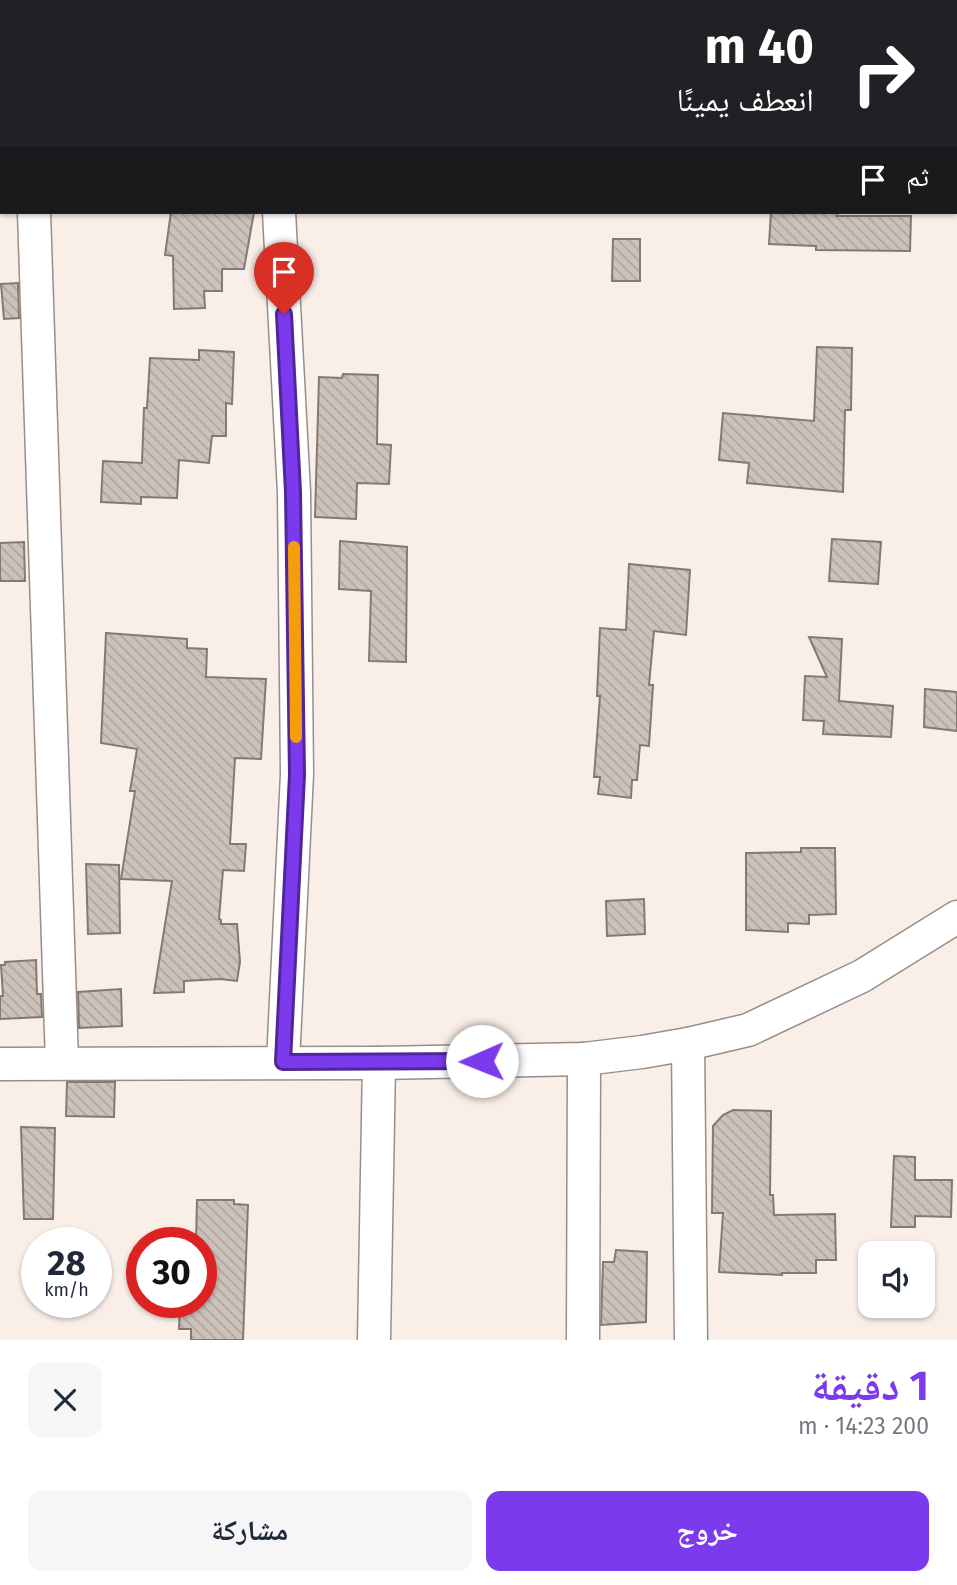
<!DOCTYPE html>
<html lang="ar">
<head>
<meta charset="utf-8">
<style>
	:root { --surface:#fff; --page:#f6f6f7; --text:#1f2937; --muted:#747a83; --accent:#7c3aed }
	body { margin:0; font-family:"Fira Sans","Noto Naskh Arabic",sans-serif; background:var(--page); color:var(--text); direction:rtl; height:100vh; display:flex; flex-direction:column; font-size:26px; white-space:nowrap }
	* { box-sizing:border-box; margin:0 }
	p { font-size:23px; color:var(--muted) }
	.icon { flex:none; width:38px; height:38px; fill:none; stroke:currentColor; stroke-width:2; stroke-linecap:round; stroke-linejoin:round }
	.map { position:relative; height:1340px; overflow:hidden; direction:ltr }
	.panel { display:flex; flex-direction:column; background:var(--surface); flex:1 }
	.panel>* { flex:none }
	.hud { position:absolute; left:0px; top:0px; width:957px; height:214px; box-shadow:0 2px 5px #0004; direction:rtl; background:#202124; color:#fff; overflow:hidden }
	.controls { position:absolute; left:858px; top:1241px; display:grid; gap:14px }
	.controls a { display:grid; place-items:center; width:77px; height:77px; border-radius:14px; background:var(--surface); box-shadow:0 2px 5px #0004; font-size:35px }
	.speed { position:absolute; left:21px; top:1227px; display:flex; gap:14px; font-size:35px; font-weight:700; text-align:center }
	.speed>* { display:grid; place-content:center; width:91px; height:91px; border-radius:50%; background:var(--surface); box-shadow:0 2px 5px #0004; line-height:1 }
	.speed small { font-size:18px; font-weight:400 }
	.speed .limit { border:10px solid #d22; background:#fff; color:#111 }
	.pin { position:absolute; display:grid; place-items:center; width:60px; height:60px; color:#fff; margin:-72px -30px; border-radius:50% 50% 50% 0; rotate:-45deg; box-shadow:0 0 7px #0007 }
	.pin .icon { rotate:45deg }
	.me { position:absolute; width:77px; margin:-38px; rotate:269deg; stroke-linejoin:round; filter:drop-shadow(0 0 5px #0008) }
	.turn { display:flex; align-items:center; gap:24px; height:147px; padding:0 28px; font-size:32px }
	.turn .icon { width:91px; height:91px; stroke-width:2.5 }
	.turn b { display:block; font-size:49px; line-height:60px }
	.then { display:flex; align-items:center; height:66px; padding:0 28px; background:#0003; gap:14px; font-size:26px }
	.round { display:grid; place-items:center; flex:none; width:74px; height:74px; border-radius:14px; background:var(--page) }
	.head { display:flex; align-items:center; justify-content:space-between; height:119px; padding:0 28px }
	h1 { font-size:42px; font-weight:700; line-height:52px; color:var(--accent) }
	.button { display:flex; gap:14px; margin-top:auto; padding:14px 28px }
	.button a { flex:1; height:80px; border-radius:14px; background:var(--accent); color:#fff; font-size:28px; font-weight:700; line-height:80px; text-align:center }
	.button a+a { background:var(--page); color:var(--text) }
	.map>svg:first-child { display:block }
	.building { fill:url(#building-back-hatch); stroke:#837a73; stroke-width:2 }
	.lines { fill:none; stroke-linecap:round; stroke-linejoin:round }
	.street-casing { stroke:#988e88; stroke-width:35 }
	.street { stroke:#fff; stroke-width:32 }
	.route-casing { stroke:#51269a; stroke-width:18 }
	.route { stroke:#7c3aed; stroke-width:12 }
	.slow { stroke:#f59e0b; stroke-width:12 }
</style>
</head>
<body>
<div class="map">
<svg width="957" height="1340" viewBox="0 0 957 1340">
	<defs>
		<pattern id="building-back-hatch" width="6" height="6" patternUnits="userSpaceOnUse" patternTransform="scale(1.75)"><rect width="6" height="6" fill="#cdc2bb"/><path d="M-1 5l2 2M0 0l6 6M5-1l2 2" fill="none" stroke="#afa69f"/></pattern>
	</defs>
	<rect width="100%" height="100%" fill="#faefe8"/>
	<g class="building">
		<polygon points="171,212 254,212 244,269 222,269 222,291 204,291 205,308 174,309 173,256 165,255"/>
		<polygon points="771,212 838,212 837,216 911,216 910,251 816,250 816,246 769,244"/>
		<polygon points="613,239 640,239 640,281 612,281"/>
		<polygon points="18,283 19,318 4,319 1,284"/>
		<polygon points="817,347 852,348 851,410 845,410 843,492 747,483 749,463 719,460 723,413 814,421"/>
		<polygon points="199,350 234,352 232,404 226,403 226,436 212,436 209,463 179,460 177,498 141,497 141,504 101,502 103,461 142,463 144,408 147,408 150,358 199,360"/>
		<polygon points="343,374 378,375 377,444 391,445 389,484 357,483 356,519 315,517 319,377 342,378"/>
		<polygon points="832,539 881,542 878,584 829,581"/>
		<polygon points="340,541 407,547 406,662 369,661 371,591 339,589"/>
		<polygon points="24,542 25,581 0,581 0,543"/>
		<polygon points="629,564 690,570 686,635 654,631 649,685 653,685 649,746 640,745 637,780 632,780 631,798 598,794 600,777 594,777 600,696 597,696 600,628 626,630"/>
		<polygon points="106,633 187,639 187,648 207,649 206,677 266,679 261,759 235,758 230,844 246,844 244,871 223,870 219,919 221,920 221,924 237,924 240,962 237,981 220,979 184,981 184,992 154,993 172,881 121,879 135,791 130,791 137,749 101,743"/>
		<polygon points="809,637 842,639 839,701 893,706 891,737 823,734 824,721 803,720 805,676 827,677"/>
		<polygon points="925,689 957,692 957,731 924,727"/>
		<polygon points="801,848 835,848 836,914 809,915 809,924 788,923 788,932 746,930 746,853 801,852"/>
		<polygon points="86,864 119,865 120,933 88,934"/>
		<polygon points="644,899 645,934 607,936 606,901"/>
		<polygon points="36,960 37,994 41,994 42,1017 0,1019 0,996 3,996 1,965 5,965 5,962"/>
		<polygon points="121,989 122,1026 79,1028 78,992"/>
		<polygon points="67,1082 115,1082 114,1117 66,1116"/>
		<polygon points="733,1110 771,1111 770,1195 773,1195 774,1215 835,1214 836,1260 816,1260 816,1273 782,1273 782,1275 719,1272 723,1213 712,1213 713,1126 723,1115"/>
		<polygon points="21,1127 55,1128 53,1219 24,1219"/>
		<polygon points="894,1156 915,1157 915,1180 952,1180 951,1217 915,1216 915,1227 891,1227"/>
		<polygon points="197,1200 234,1200 234,1204 248,1205 243,1340 191,1340 191,1329 179,1329 180,1302 201,1302 201,1242 196,1242"/>
		<polygon points="616,1250 647,1252 646,1322 601,1325 603,1262 614,1262"/>
	</g>
	<g class="lines">
		<defs>
			<g id="street">
				<polyline points="27,0 27,2"/>
				<polyline points="267,0 267,2"/>
				<polyline points="950,0 953,2"/>
				<polyline points="34,212 62,1063"/>
				<polyline points="279,212 294,492 297,774 283,1062"/>
				<polyline points="688,1044 691,1340"/>
				<polyline points="0,1064 379,1063 584,1059 642,1052 688,1044 748,1030 862,976 957,917"/>
				<polyline points="374,1340 379,1063"/>
				<polyline points="583,1340 584,1059"/>
			</g>
		</defs>
		<use href="#street" class="street-casing"/>
		<use href="#street" class="street"/>
	</g>
	<g class="lines">
		<defs>
			<polyline id="route" points="284,314 293,492 297,775 283,1062 482,1061"/>
		</defs>
		<use href="#route" class="route-casing"/>
		<use href="#route" class="route"/>
		<polyline class="slow" points="294,547 296,737"/>
	</g>
</svg>
<div class="controls">
<a><svg class="icon" aria-label="sound" viewBox="0 0 24 24"><path d="M4 9h4l5-4v14l-5-4H4zM17 9q2 3 0 6"/></svg></a>
</div>
<div class="speed"><div>28<small>km/h</small></div><div class="limit">30</div></div>
<div class="pin" style="left:284px;top:314px;background:#d93025"><svg class="icon" aria-label="arrive" viewBox="0 0 24 24"><path d="M6 21V4h12l-3 4 3 4H6"/></svg></div>
<svg class="me" style="left:482px;top:1061px" viewBox="-20 -20 40 40"><circle r="19" fill="#fff"/><path d="M0-13L10 11 0 6-10 11z" fill="#7c3aed"/></svg>
<div class="hud">
<div class="turn"><svg class="icon" aria-label="right" viewBox="0 0 24 24"><path d="M7 20v-9h11M14 6l5 5-5 5"/></svg><div><b>40 m</b>انعطف يمينًا</div></div>
<div class="then">ثم<svg class="icon" aria-label="arrive" viewBox="0 0 24 24"><path d="M6 21V4h12l-3 4 3 4H6"/></svg></div>
</div>
</div>
<section class="panel">
<div class="head"><div><h1>1 دقيقة</h1><p>200 m · 14:23</p></div><a class="round"><svg class="icon" aria-label="close" viewBox="0 0 24 24"><path d="M6 6l12 12M18 6L6 18"/></svg></a></div>
<div class="button"><a>خروج</a><a>مشاركة</a></div>
</section>
</body>
</html>
